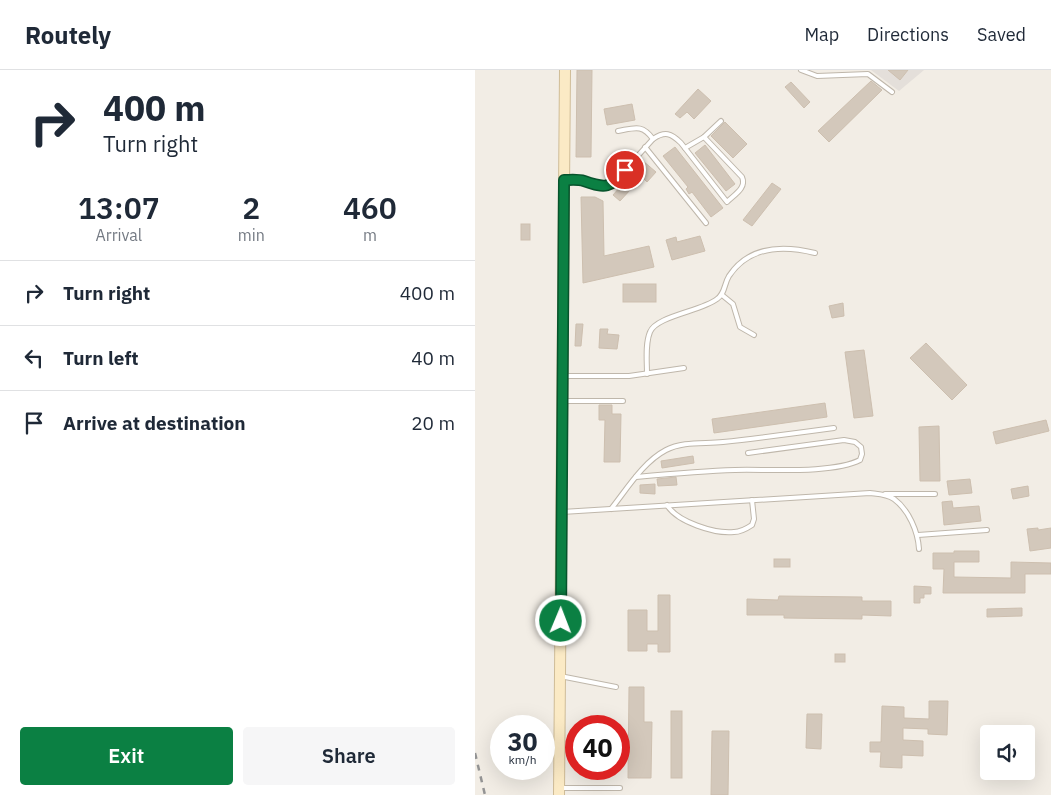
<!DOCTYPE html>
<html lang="en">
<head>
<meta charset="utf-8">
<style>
	:root { --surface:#fff; --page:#f6f6f7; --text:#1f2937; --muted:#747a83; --line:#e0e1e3; --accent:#0b8043 }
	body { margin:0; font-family:"IBM Plex Sans",sans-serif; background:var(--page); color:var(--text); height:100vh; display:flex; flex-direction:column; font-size:19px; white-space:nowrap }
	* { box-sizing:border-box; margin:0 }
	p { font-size:16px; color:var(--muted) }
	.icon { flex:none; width:28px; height:28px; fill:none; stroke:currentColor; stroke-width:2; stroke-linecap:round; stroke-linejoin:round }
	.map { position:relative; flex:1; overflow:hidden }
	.drawer { display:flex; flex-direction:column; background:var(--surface); width:475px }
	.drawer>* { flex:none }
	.guide { background:#fff; color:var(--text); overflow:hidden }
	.tools { position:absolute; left:505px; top:655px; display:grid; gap:10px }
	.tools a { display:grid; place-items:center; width:55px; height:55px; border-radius:5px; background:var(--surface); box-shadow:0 5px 20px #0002; font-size:25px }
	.speed { position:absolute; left:15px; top:645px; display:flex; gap:10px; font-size:25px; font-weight:700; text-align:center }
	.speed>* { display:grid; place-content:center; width:65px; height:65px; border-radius:50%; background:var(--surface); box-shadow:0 5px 20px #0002; line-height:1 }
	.speed small { font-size:12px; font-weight:400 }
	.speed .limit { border:8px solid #d22; background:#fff; color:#111 }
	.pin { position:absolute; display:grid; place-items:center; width:42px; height:42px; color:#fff; margin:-21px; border:2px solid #fff; border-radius:50%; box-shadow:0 1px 5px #0007 }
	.me { position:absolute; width:55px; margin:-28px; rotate:1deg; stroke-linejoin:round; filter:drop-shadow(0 0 4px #0008) }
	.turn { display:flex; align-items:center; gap:18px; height:105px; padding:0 20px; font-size:22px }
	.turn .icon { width:65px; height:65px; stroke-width:2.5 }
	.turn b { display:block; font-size:35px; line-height:42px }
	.eta { display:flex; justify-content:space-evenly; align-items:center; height:85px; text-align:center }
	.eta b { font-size:30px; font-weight:600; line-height:35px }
	.cta { display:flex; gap:10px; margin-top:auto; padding:10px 20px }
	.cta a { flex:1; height:58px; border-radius:5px; background:var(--accent); color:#fff; font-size:20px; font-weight:600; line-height:58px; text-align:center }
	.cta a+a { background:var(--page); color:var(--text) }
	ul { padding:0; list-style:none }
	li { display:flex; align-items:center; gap:15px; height:65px; padding:0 20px; border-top:1px solid var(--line) }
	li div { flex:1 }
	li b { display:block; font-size:19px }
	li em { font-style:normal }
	header { display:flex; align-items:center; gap:30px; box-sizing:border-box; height:70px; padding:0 25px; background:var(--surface); border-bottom:1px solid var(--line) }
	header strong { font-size:24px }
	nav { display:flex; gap:28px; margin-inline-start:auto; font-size:18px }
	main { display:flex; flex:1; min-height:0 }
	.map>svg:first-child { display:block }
	.industrial { fill:#e4dfda }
	.building { fill:#d3c8bb; stroke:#cdbfaf }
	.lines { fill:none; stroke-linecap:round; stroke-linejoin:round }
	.lane-casing { stroke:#bfb7ab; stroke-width:6 }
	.secondary-casing { stroke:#cfbc97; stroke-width:12 }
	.lane { stroke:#fff; stroke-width:4 }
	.secondary { stroke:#fbeac5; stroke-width:10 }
	.rail { stroke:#949494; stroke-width:2.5; stroke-dasharray:6 6; stroke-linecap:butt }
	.route-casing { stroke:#07532c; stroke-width:12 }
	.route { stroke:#0b8043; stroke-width:9 }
</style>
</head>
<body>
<header>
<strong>Routely</strong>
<nav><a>Map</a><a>Directions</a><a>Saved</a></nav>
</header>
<main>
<section class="drawer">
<div class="guide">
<div class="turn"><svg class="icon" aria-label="right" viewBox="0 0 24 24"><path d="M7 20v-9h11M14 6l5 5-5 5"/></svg><div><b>400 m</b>Turn right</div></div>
</div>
<div class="eta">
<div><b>13:07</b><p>Arrival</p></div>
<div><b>2</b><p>min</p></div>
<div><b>460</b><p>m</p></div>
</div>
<ul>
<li><svg class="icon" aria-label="right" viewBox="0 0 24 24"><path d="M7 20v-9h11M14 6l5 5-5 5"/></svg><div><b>Turn right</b></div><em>400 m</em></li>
<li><svg class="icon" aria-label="left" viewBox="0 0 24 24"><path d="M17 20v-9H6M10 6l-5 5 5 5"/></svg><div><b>Turn left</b></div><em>40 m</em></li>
<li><svg class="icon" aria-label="arrive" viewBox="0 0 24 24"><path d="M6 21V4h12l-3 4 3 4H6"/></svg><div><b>Arrive at destination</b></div><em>20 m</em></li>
</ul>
<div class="cta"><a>Exit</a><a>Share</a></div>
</section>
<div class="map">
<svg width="576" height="725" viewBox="0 0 576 725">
	<rect width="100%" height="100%" fill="#f2ede5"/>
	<polygon class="industrial" points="396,0 449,0 424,21"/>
	<g class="building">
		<polygon points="102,0 117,0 116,87 101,87"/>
		<polygon points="413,0 433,0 425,10"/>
		<polygon points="396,11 407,20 354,72 343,61"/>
		<polygon points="316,12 335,32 329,38 310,17"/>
		<polygon points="223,19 236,31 219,49 212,42 205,48 200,44"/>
		<polygon points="157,34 160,50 132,55 129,39"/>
		<polygon points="250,52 272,74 258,88 236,66"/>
		<polygon points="230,75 260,114 251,121 220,83"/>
		<polygon points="200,77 248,138 236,147 217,122 214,124 211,119 213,117 188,86"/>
		<polygon points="168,91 181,102 172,112 167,107 145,131 138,125"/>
		<polygon points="297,113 306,119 277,156 268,150"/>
		<polygon points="106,127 120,127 128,131 129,186 174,176 179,197 108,213"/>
		<rect x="46" y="154" width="9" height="16"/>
		<polygon points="225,166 230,181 197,190 191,170 201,167 202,172"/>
		<rect x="148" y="214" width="33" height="18"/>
		<polygon points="368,233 369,246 357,248 354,236"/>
		<polygon points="101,254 108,254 106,276 100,276"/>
		<polygon points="125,259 133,259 132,264 144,265 142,279 124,278"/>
		<polygon points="451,273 492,315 477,330 435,288"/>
		<polygon points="389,280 398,346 379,348 370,282"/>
		<polygon points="350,333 352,347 239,363 237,349"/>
		<polygon points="124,335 137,335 137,344 146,344 145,392 129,392 130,350 124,350"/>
		<polygon points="571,350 574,361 521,374 518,362"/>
		<polygon points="464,356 465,411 445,411 444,357"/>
		<polygon points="218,386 219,393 187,398 186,391"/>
		<polygon points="201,407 202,415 183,416 182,409"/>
		<polygon points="495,409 497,423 474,425 472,411"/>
		<polygon points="180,414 180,424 165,423 165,415"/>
		<polygon points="553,416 554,426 538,429 536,419"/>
		<polygon points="477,431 478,438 504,436 506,451 469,455 467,432"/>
		<polygon points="563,458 563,460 576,458 576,478 555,481 552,459"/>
		<polygon points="479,481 504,481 504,492 479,492 479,507 536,508 536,492 576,493 576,504 550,504 550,523 468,523 469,499 458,499 458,483 479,483"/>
		<rect x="299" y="489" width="16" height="8"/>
		<polygon points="439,516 456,517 456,524 449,524 449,528 445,528 445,533 439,533"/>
		<polygon points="183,525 195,525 195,582 183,582 183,574 172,574 172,581 153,581 153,540 172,540 172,561 183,561"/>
		<polygon points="304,526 387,527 387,531 416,531 416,546 387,545 387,549 309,548 309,545 272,545 272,529 303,530"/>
		<polygon points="547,538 547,546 512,547 512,539"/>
		<rect x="360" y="584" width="10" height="8"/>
		<polygon points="154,617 169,617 169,652 177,652 176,708 153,708"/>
		<polygon points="454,631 473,631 472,665 453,664 453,659 428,658 428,670 448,671 448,686 427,685 427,698 405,697 406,682 395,682 395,672 406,672 407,636 429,637 429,648 454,649"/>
		<rect x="196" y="641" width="11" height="67"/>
		<polygon points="332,644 347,644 346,679 331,678"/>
		<polygon points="237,661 254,661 253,725 236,725"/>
	</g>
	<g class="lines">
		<defs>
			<g id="lane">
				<polyline points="326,0 342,6 393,4 417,22"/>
				<path d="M143,61C160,58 167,54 178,69"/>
				<polyline points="170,77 231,153"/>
				<polyline points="210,78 229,67 246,51"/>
				<path d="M89,110H108L118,115L131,116L140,111L178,69C190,61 196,63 206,73L252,132C259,125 272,118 267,107L229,67"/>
				<polyline points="247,225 258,234 265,257 279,265"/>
				<path d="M172,304C172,291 170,274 175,262C181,246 227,241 242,229C250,224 249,214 254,206C274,176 308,175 340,183"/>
				<polyline points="89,306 154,306 209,298"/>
				<polyline points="89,331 148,331"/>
				<path d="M161,407C194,404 227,401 260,400C292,399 358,404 385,390L387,384L386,377L380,372L369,370L273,383"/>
				<polyline points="410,424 460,424"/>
				<path d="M192,435C202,452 240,464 259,462C266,462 271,459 277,455L279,449L277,430"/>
				<path d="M136,439C152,419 168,392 191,380C208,371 229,374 248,372C285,368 322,363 359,358"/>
				<path d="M87,442L395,423C403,424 412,424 419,429C434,440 443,462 444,479"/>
				<polyline points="443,465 512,460"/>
				<polyline points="85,606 141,617"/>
				<polyline points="86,718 145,718"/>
			</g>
			<polyline id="secondary" points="84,725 90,0"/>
		</defs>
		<use href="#lane" class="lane-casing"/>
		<use href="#secondary" class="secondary-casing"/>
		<use href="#lane" class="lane"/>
		<use href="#secondary" class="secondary"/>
		<polyline class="rail" points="0,683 10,725"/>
	</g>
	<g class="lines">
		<defs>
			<path id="route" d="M86,551L89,110C95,110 103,109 109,111C132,119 134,118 150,100"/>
		</defs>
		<use href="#route" class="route-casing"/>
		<use href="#route" class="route"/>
	</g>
</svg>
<div class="tools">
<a><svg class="icon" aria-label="sound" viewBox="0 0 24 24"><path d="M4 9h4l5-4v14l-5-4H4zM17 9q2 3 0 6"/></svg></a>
</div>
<div class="speed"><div>30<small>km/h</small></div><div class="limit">40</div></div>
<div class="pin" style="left:150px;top:100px;background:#d93025"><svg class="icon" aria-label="arrive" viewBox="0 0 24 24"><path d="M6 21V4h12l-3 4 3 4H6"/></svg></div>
<svg class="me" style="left:86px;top:551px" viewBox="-20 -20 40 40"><circle r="17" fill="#0b8043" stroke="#fff" stroke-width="3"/><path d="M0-11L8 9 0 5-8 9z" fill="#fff"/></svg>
</div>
</main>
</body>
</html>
